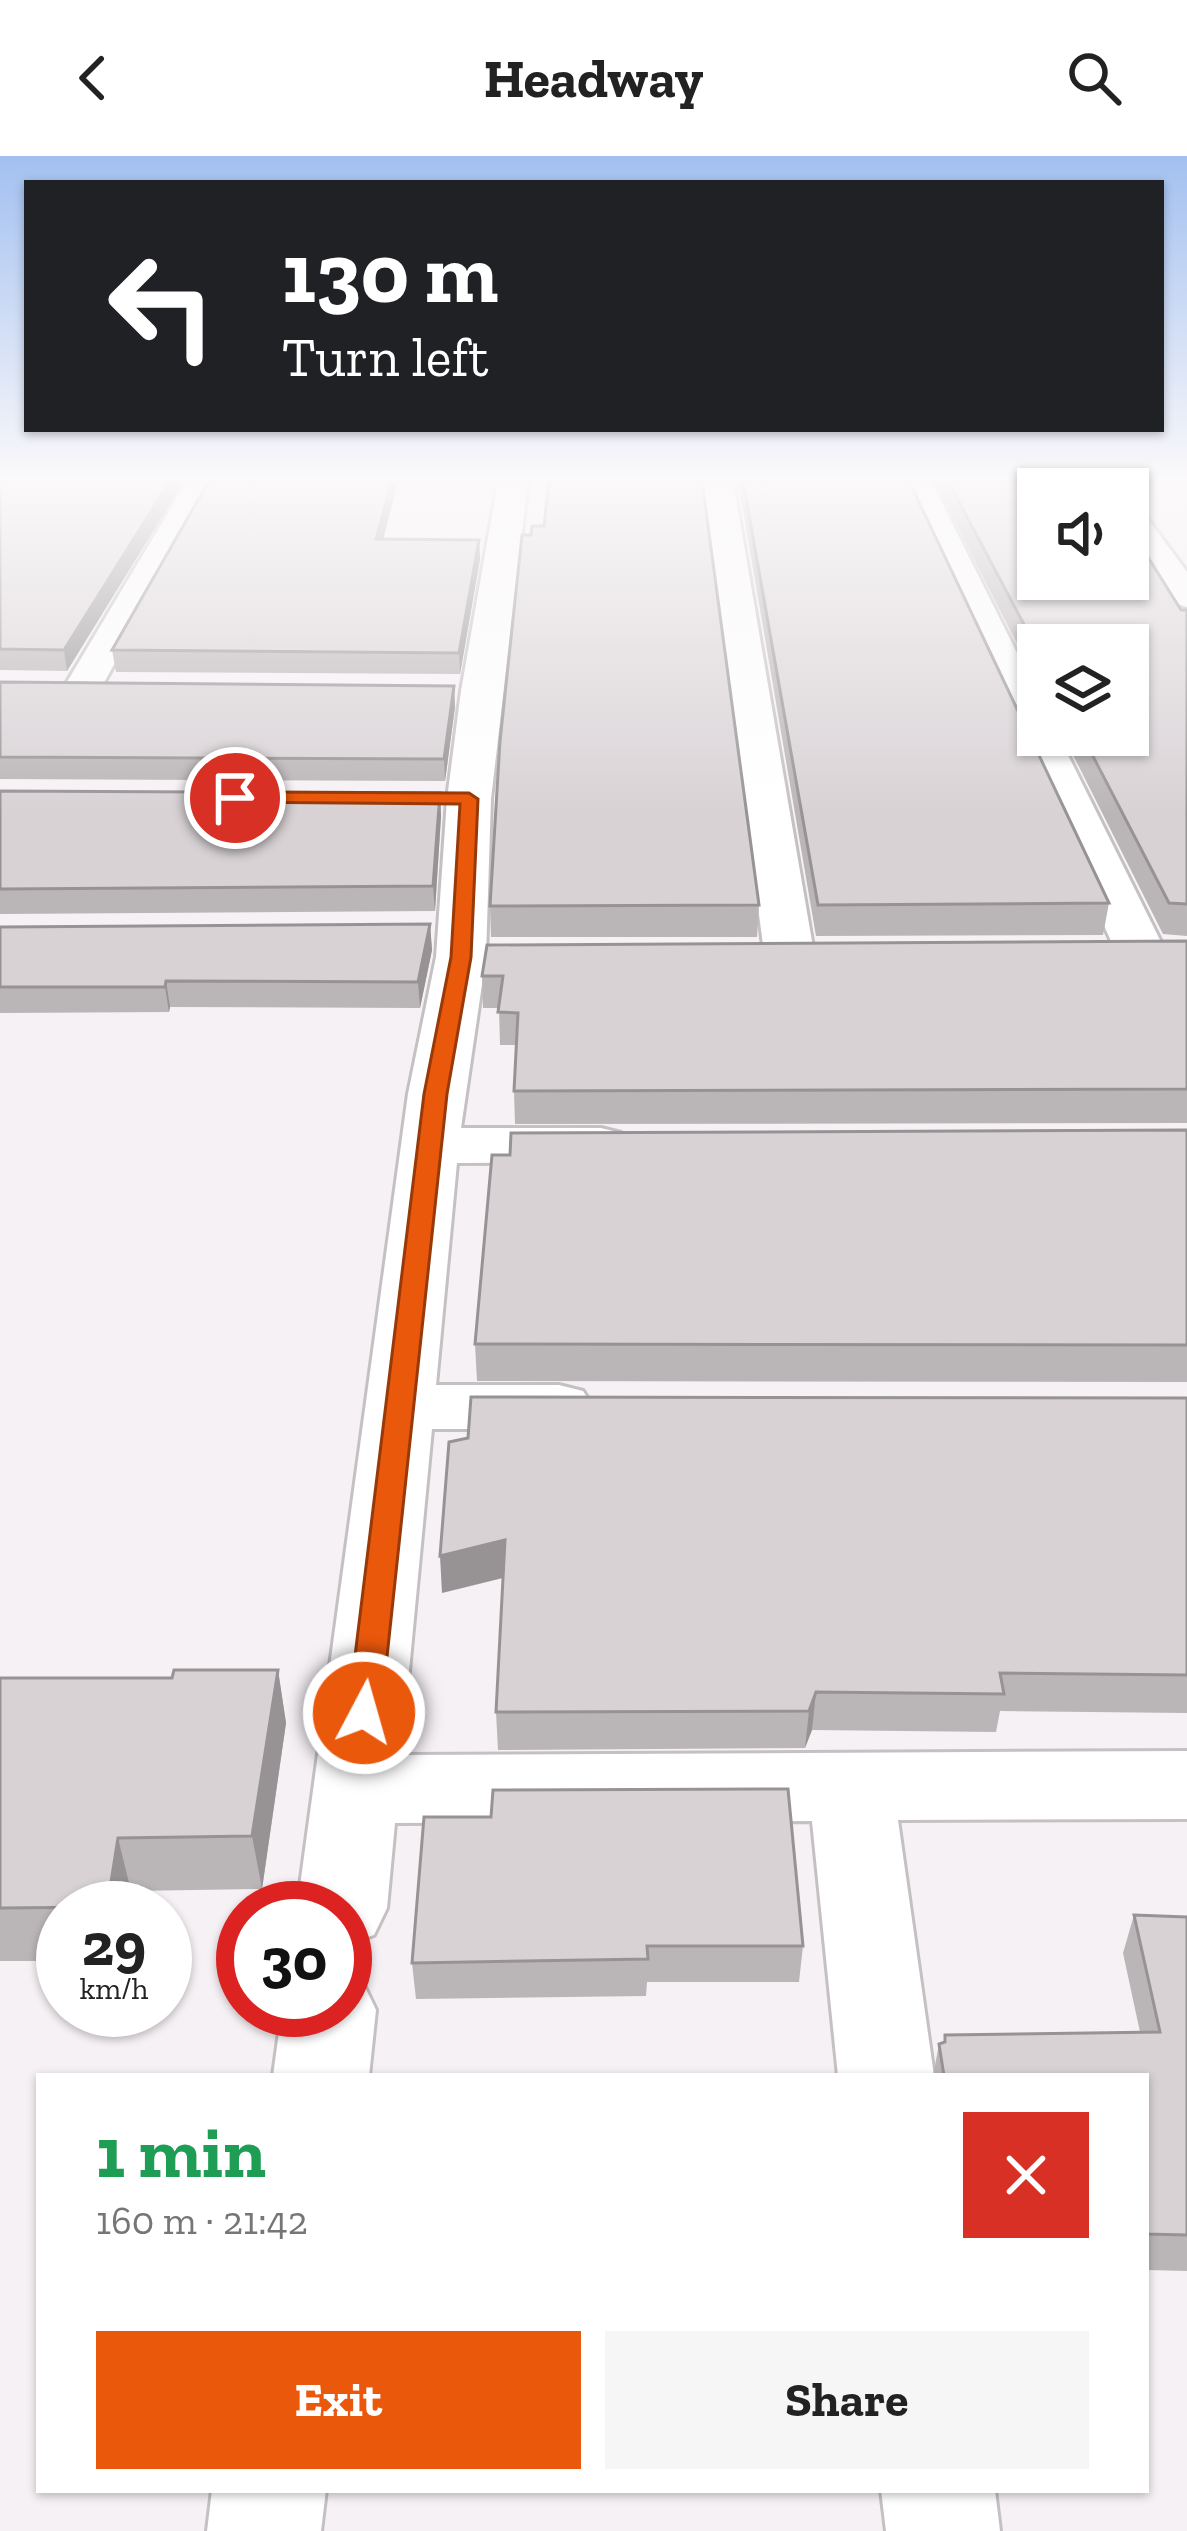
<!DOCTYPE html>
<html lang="en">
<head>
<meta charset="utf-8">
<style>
	:root { --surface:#fff; --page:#f6f6f6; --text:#222; --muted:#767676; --accent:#ea580c }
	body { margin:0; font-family:"Zilla Slab",serif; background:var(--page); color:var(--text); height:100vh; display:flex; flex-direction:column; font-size:45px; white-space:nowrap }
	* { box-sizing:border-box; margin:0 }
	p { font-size:39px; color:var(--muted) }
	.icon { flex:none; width:66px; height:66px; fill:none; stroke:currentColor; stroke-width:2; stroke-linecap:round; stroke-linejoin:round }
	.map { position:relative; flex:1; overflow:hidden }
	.sheet { position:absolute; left:36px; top:1917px; width:1113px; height:420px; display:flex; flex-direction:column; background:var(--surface); border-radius:0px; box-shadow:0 3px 9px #0004 }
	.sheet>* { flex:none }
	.banner { position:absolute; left:24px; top:24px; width:1140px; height:252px; border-radius:0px; box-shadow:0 3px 9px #0004; background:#202124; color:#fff; overflow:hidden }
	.fabs { position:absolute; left:1017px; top:312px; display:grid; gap:24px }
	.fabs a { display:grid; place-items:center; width:132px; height:132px; border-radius:0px; background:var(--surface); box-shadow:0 3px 9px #0004; font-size:60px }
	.speed { position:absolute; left:36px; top:1725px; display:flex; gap:24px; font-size:60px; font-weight:700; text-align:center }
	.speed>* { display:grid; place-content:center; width:156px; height:156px; border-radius:50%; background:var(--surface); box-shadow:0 3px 9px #0004; line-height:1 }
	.speed small { font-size:30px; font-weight:400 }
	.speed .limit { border:18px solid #d22; background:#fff; color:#111 }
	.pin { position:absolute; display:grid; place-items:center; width:102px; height:102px; color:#fff; margin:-51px; border:6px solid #fff; border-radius:50%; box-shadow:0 3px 12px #0007 }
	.me { position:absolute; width:132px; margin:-66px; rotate:6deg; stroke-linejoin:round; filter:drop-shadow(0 0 9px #0008) }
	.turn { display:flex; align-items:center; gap:42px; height:252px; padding:0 60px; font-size:54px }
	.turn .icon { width:156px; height:156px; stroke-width:2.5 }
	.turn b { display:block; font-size:84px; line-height:102px }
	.round { display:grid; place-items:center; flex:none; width:126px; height:126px; border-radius:0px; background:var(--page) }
	.head { display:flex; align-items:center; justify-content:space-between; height:204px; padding:0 60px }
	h1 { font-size:72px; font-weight:700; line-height:90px; color:#1e9e55 }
	.cta { display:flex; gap:24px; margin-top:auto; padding:24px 60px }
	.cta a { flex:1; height:138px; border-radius:0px; background:var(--accent); color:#fff; font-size:48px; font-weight:700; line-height:138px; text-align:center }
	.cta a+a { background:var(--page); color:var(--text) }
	header { display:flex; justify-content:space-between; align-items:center; height:156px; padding:0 60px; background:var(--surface); font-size:54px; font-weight:700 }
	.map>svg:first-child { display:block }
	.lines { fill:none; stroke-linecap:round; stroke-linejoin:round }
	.minor-casing { stroke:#c5c0c4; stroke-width:6 }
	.minor { fill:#fff; fill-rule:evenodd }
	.wall { fill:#bab5b7 }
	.shaded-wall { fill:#979395 }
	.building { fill:#d8d2d5; stroke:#979395; stroke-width:3 }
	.route { fill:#ea580c; stroke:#983908; stroke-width:3 }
</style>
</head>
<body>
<header><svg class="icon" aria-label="back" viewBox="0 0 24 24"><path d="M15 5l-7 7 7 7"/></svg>Headway<svg class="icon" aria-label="search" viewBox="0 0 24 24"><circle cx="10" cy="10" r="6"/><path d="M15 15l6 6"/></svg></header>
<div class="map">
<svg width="1187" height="2375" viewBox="0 0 1187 2375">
	<rect width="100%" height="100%" fill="#f6f1f5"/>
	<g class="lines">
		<defs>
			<g id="minor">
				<polygon points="187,325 217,325 97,539 69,539 64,531"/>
				<polygon points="498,325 528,325 491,643 486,801 461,972 601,972 621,977 630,989 621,1001 601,1006 457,1007 436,1229 559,1229 583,1235 593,1251 583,1267 559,1273 432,1273 401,1599 1187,1595 1187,1663 898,1664 934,1920 838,1920 812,1665 395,1667 387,1752 374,1779 345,1789 345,1752 297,1752 408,938 436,801 447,643 461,535"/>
				<polygon points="703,325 733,325 814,797 807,808 789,812 771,808 764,797"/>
				<polygon points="901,325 931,325 1038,539 1038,579 1058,579 1167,798 1160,809 1142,813 1124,809 1117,798"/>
				<polygon points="1128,348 1139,351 1187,416 1187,451 1175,447 1128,381"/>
				<polygon points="345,1818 362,1825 376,1854 369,1920 273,1920 282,1854 345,1854"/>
				<polygon points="212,2334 326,2334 321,2375 207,2375"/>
				<polygon points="881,2334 995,2334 1000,2375 886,2375"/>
			</g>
		</defs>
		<use href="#minor" class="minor-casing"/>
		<use href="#minor" class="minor"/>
	</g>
	<g class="wall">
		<polygon points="0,325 184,325 67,515 0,514"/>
		<polygon points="209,325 398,325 383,383 479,384 480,403 460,518 116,516 112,494"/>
		<polygon points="738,325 909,325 1109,747 1103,779 816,780"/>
		<polygon points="934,325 1098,325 1181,454 1187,454 1187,780 1163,778 1063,579 1128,579 1038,489 1038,529"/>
		<polygon points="544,370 759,749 757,781 491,781 490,750 531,379"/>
		<polygon points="0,526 454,530 455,551 445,625 0,623"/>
		<polygon points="0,635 440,637 441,660 435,755 0,758"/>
		<polygon points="430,768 432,794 420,852 170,851 169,856 0,857 0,771"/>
		<polygon points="1187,785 1187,967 515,968 514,935 516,889 500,889 499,852 483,852 482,820"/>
		<polygon points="1187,974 1187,1226 477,1225 475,1188"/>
		<polygon points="1187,1242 1187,1557 1000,1555 996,1576 812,1574 805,1592 498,1594 496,1556 503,1422 442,1437"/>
		<polygon points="278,1514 286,1567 262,1733 131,1735 63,1752 63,1805 0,1805 0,1522 172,1522"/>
		<polygon points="491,1661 803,1790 799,1826 647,1826 646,1840 416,1843 412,1807"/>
		<polygon points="1134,1759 1187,1761 1187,2115 1146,2114 1146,1920 933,1920 939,1888 1140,1876 1123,1797"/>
	</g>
	<g class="shaded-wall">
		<polygon points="170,325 184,325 67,515 64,494"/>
		<polygon points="392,325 398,325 378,403 376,383"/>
		<polygon points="479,384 480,403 460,518 459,497"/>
		<polygon points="454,530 455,551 445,625 444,603"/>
		<polygon points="440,637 441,660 435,755 433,730"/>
		<polygon points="430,768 432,794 420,852 418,826"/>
		<polygon points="166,825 170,851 169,856 165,831"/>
		<polygon points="505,1384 506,1421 442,1437 440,1400"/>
		<polygon points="278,1514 286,1567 262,1733 252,1680"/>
		<polygon points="816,1536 812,1574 805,1592 809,1555"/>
		<polygon points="118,1682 131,1735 128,1752 107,1752"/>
	</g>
	<g class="building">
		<polygon points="0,325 170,325 64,494 0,493"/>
		<polygon points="209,325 392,325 376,383 479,384 459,497 112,494"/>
		<polygon points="549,325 702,325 759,749 490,750 500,585 522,379 531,379 532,370 544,370"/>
		<polygon points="743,325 909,325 1109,747 818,749"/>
		<polygon points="948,325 1098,325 1104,333 1038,333 1038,423 1128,423 1128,369 1181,454 1187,454 1187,748 1169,747 1082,579 1128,579 1128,489 1038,489 1038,495"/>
		<polygon points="0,526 454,530 444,603 0,601"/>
		<polygon points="0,635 440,637 433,730 0,733"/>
		<polygon points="430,768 418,826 166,825 165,831 0,831 0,771"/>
		<polygon points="1187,785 1187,933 514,935 518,857 498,856 503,820 482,820 487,789"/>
		<polygon points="1187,974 1187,1189 475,1188 492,999 510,999 511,977"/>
		<polygon points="471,1241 1187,1242 1187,1519 1000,1517 1004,1538 816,1536 809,1555 496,1556 505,1384 440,1400 449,1286 468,1282"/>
		<polygon points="174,1514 278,1514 252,1680 118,1682 107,1751 0,1752 0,1522 172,1522"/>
		<polygon points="788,1633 803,1790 647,1790 648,1803 412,1807 424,1661 491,1661 493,1634"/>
		<polygon points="1134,1759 1187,1761 1187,2079 1146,2078 1146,1920 944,1920 939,1888 945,1886 945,1879 1160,1876"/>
	</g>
	<linearGradient id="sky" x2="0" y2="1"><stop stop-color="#a2c0f0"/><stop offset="0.49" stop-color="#fbf9fa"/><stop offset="1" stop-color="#fbf9fa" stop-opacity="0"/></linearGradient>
	<rect width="1187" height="658" fill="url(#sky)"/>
	<polygon class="route" points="235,636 469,637 478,643 471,801 447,938 381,1557 376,1567 364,1570 353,1567 348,1557 424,938 451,801 460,648 228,646 226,642"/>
</svg>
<div class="fabs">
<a><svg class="icon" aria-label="sound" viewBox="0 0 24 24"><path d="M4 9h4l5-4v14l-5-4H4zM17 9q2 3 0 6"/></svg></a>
<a><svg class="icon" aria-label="layers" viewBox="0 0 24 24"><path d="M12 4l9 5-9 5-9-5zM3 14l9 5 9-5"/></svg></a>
</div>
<div class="speed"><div>29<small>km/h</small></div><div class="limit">30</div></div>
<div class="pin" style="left:235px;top:642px;background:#d93025"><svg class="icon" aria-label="arrive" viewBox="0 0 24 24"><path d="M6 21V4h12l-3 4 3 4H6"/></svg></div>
<svg class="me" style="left:364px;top:1557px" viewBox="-20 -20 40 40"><circle r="17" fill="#ea580c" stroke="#fff" stroke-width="3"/><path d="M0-11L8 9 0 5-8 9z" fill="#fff"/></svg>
<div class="banner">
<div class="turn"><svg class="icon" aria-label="left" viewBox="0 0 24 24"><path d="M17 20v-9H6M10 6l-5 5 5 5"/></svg><div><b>130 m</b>Turn left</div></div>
</div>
<section class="sheet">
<div class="head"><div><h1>1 min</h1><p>160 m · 21:42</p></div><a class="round" style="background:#d93025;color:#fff"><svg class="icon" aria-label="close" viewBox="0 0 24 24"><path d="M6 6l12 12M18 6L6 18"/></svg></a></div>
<div class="cta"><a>Exit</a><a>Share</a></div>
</section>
</div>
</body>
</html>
